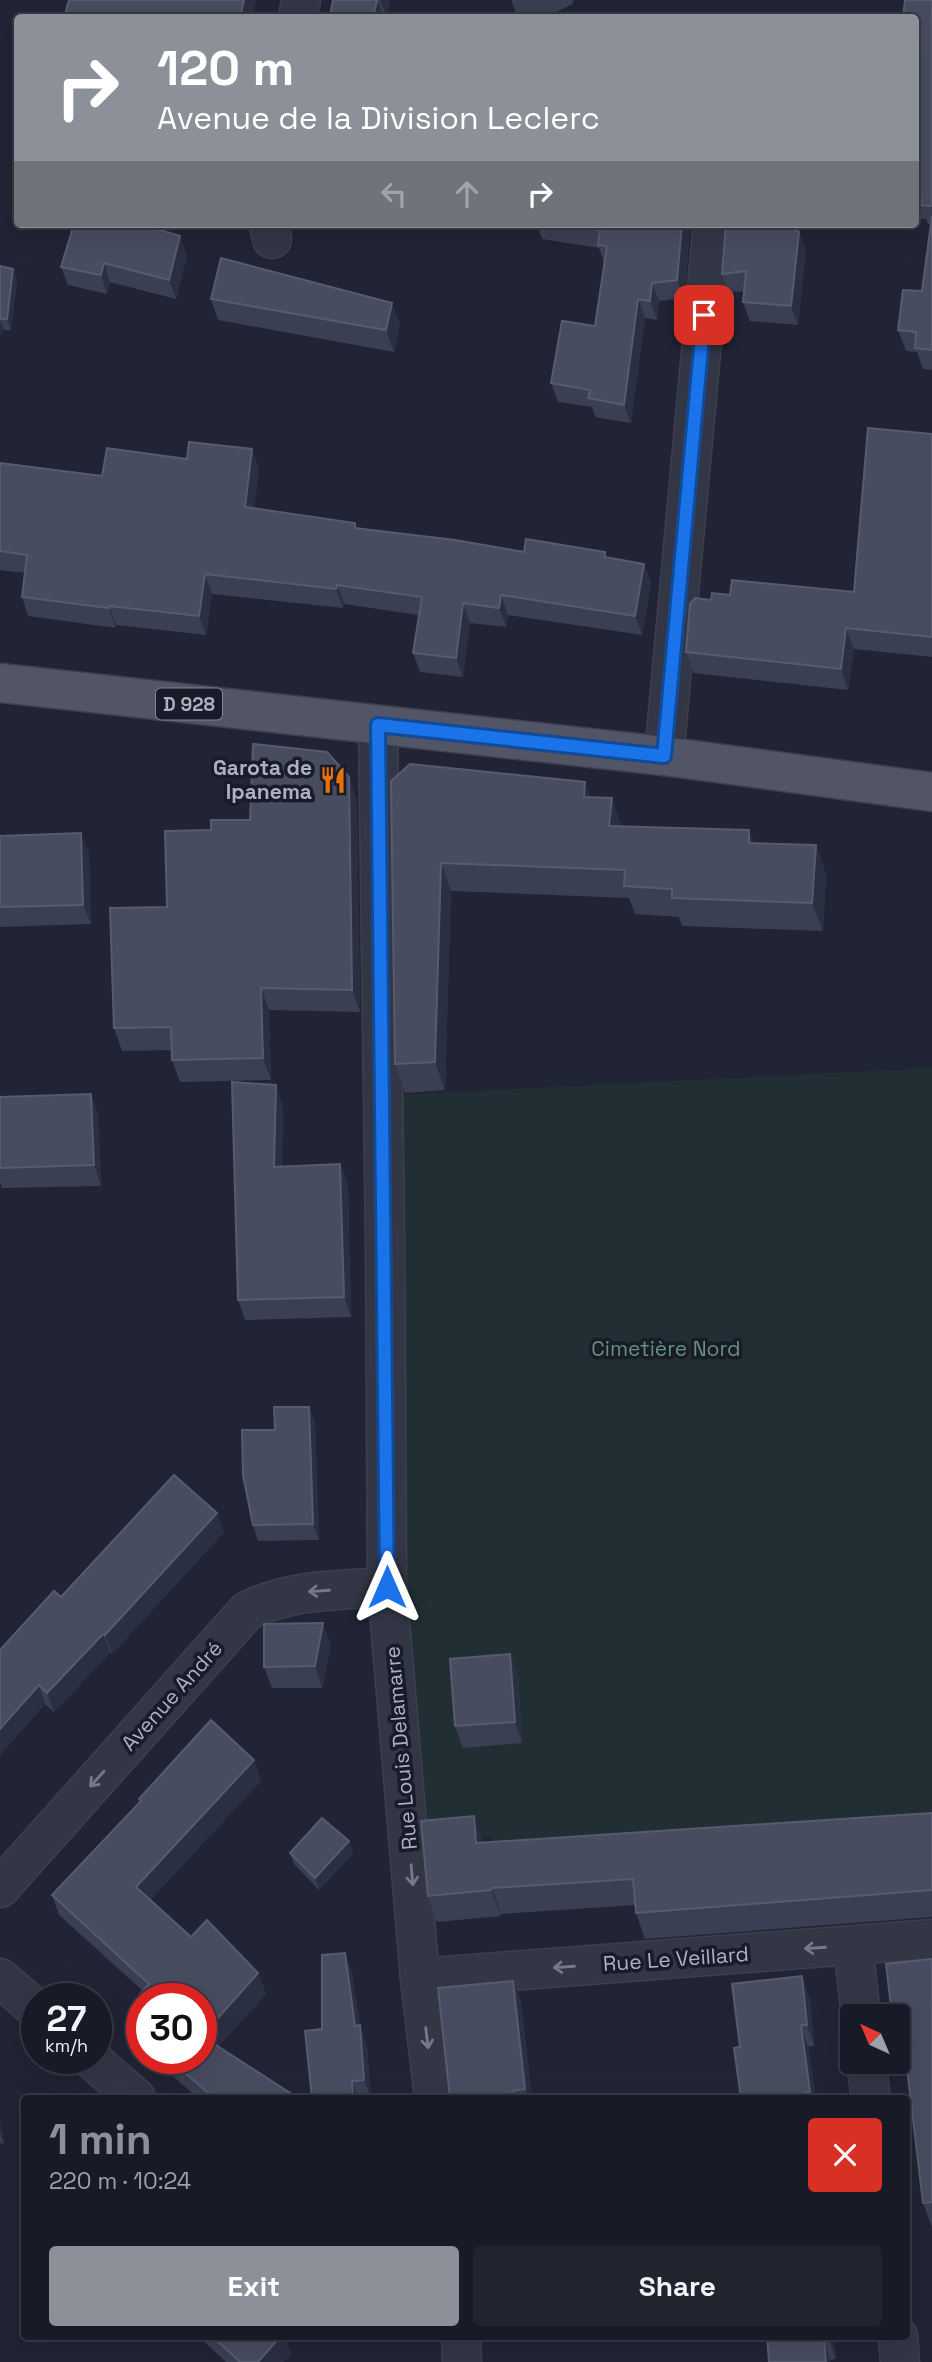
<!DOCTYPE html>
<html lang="en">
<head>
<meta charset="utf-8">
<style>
	:root { --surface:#181b27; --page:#21242f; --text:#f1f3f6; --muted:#9fa1a7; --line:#363944; --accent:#8c9099 }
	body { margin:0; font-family:"Space Grotesk",sans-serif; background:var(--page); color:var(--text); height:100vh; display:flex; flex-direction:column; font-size:26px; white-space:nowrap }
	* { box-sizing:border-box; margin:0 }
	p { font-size:23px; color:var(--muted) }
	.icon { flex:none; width:38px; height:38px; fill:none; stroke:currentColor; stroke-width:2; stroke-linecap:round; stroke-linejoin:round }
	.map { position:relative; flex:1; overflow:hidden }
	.panel { position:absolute; left:21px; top:2095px; width:889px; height:245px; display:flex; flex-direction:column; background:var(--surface); border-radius:7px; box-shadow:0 7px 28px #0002,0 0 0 2px var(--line) }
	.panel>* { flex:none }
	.banner { position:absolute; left:14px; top:14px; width:905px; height:214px; border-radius:7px; box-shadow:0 7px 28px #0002,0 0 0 2px var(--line); background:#8c9099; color:#fff; overflow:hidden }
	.needle { width:46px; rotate:316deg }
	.fabs { position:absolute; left:840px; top:2004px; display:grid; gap:14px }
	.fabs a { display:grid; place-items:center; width:70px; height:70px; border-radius:7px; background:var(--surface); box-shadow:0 7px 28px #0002,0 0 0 2px var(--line); font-size:35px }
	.speed { position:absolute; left:21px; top:1983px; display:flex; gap:14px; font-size:35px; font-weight:700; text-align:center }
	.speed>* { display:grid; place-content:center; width:91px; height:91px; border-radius:50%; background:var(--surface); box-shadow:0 7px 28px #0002,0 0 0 2px var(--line); line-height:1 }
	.speed small { font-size:18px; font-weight:400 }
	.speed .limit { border:10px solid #d22; background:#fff; color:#111 }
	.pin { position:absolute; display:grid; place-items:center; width:60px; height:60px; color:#fff; margin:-30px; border-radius:14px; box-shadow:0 4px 10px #0006 }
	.me { position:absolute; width:77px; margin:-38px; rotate:0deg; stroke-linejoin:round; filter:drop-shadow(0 0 5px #0008) }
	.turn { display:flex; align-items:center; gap:24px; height:147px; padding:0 28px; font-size:32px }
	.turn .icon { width:91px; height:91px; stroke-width:2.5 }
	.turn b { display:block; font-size:49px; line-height:60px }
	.lanes { display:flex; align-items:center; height:66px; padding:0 28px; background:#0003; justify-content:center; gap:35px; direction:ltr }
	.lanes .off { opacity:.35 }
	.round { display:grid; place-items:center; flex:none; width:74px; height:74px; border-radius:7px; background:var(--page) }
	.head { display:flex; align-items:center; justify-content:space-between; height:119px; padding:0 28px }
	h1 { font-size:42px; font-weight:700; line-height:52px; color:var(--accent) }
	.primary-button { display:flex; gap:14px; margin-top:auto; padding:14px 28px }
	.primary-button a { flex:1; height:80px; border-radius:7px; background:var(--accent); color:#fff; font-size:28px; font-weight:700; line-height:80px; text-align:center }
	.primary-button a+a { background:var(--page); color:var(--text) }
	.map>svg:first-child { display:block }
	.green { fill:#212f35 }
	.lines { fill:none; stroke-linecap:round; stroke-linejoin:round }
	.minor-casing { stroke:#3c404e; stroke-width:41 }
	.primary-casing { stroke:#3c404e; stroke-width:41 }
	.minor { stroke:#333645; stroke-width:38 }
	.primary { stroke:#515565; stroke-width:38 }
	.wall { fill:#3b3f53 }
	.shaded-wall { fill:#2b2f42 }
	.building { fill:#474c5f; stroke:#575b6f; stroke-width:2 }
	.oneway { stroke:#76798a }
	.route-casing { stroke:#114b97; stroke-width:18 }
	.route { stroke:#1a73e8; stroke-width:12 }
	.labels { text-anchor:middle; stroke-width:7; stroke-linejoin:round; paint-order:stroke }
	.shield { fill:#181c29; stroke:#808494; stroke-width:2 }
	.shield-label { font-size:19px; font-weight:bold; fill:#adb0c2 }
	.poi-label { font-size:21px; font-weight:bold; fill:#adb0c2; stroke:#181c29; text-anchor:end }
	.park-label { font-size:21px; fill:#669079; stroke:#181c29 }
	.street-label { font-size:21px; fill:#adb0c2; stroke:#181c29 }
</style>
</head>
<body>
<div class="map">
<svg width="932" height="2362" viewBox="0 0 932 2362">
	<rect width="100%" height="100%" fill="#202434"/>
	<polygon class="green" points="932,1068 932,1834 492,1865 491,1837 430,1841 408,1604 393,1095"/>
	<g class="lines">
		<defs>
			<g id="minor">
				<polyline points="298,18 301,0"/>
				<polyline points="269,224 272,239"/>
				<polyline points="378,725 385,1241 387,1587 420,1978 434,2098"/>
				<polyline points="664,756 712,232"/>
				<path d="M0,1888L247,1611C291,1589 340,1590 387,1587"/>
				<polyline points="853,1946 861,2016"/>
				<polyline points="0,1978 37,2010"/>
				<polyline points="420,1978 932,1939"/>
				<polyline points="90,2058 136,2098"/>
				<polyline points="866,2062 871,2098"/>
				<polyline points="461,2336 462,2362"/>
				<polyline points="898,2336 900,2362"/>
			</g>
			<polyline id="primary" points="0,683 664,756 932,792"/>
		</defs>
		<use href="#minor" class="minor-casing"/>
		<use href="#primary" class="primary-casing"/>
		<use href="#minor" class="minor"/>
		<use href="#primary" class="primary"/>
	</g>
	<g class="wall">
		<polygon points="333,0 390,0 387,18 331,18 330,16"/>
		<polygon points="511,0 573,0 573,4 543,18 531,18 517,15"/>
		<polygon points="904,0 932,0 932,370 923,369 917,352 906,351 898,330 922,291 931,224 928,224 926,219 915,218 915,18 905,0"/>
		<polygon points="537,224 693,224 690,230 684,298 659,301 657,320 645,318 631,423 595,417 592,407 558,402 551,383 595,326 604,263 599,248 542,239"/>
		<polygon points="726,224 796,224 806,250 798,325 750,321 743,302 744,291 728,293 722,274"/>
		<polygon points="151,228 187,255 176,299 110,282 107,294 68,285 61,267"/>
		<polygon points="0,266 17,280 11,330 4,330 0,336"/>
		<polygon points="211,299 400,324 394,352 218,320"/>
		<polygon points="932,434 932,657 854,649 848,690 694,673 686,652 711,600 730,595 854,592"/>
		<polygon points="0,463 102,476 259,468 254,508 357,528 524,552 607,557 644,564 651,583 642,635 508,615 506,627 470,623 463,677 420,672 413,653 419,615 344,604 343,608 212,594 206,635 116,625 116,628 28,616 22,597 25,573 0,570"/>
		<polygon points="391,781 590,797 622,826 749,830 754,843 816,845 826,874 823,931 682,926 679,917 635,914 629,898 451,891 445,1090 405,1093 395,1064"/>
		<polygon points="357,800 360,1012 269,1010 271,1080 180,1082 172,1060 172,1050 122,1051 114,1028 167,907 211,830 250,820"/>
		<polygon points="0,836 89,853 91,924 0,927"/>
		<polygon points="91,1094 98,1115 101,1186 2,1188 0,1182 0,1097"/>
		<polygon points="283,1105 282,1167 340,1164 348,1184 351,1317 245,1320 238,1300"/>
		<polygon points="309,1407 315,1423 319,1540 258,1541 253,1525 275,1430"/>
		<polygon points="224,1532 112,1654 110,1653 54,1712 45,1704 0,1755 0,1650 61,1597"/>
		<polygon points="331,1645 322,1688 272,1688 264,1667"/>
		<polygon points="518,1675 522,1743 463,1748 455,1726"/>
		<polygon points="254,1760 261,1781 150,1900 191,1937 258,1973 266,1994 218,2047 298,2098 198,2098 160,2065 158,2058 201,2058 201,1998 142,1998 142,2004 139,1995 143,1991 59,1915 52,1895 140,1803 139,1799"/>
		<polygon points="932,1813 932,1917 645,1939 636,1913 635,1905 501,1914 501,1916 437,1922 428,1896 483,1843"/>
		<polygon points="349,1841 353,1853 319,1890 294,1864 290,1853"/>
		<polygon points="932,1959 932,2227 923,2203 904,2043 902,2043 898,2032 898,2016"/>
		<polygon points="352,1973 360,2026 367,2046 371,2098 312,2098 322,2029"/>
		<polygon points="513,1981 521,2002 532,2098 450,2098"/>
		<polygon points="810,1998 814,2046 808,2047 816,2098 741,2098 740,2047"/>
		<polygon points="0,2122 4,2144 0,2143"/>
		<polygon points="198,2336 285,2336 291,2354 283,2362 226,2362"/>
		<polygon points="552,2336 587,2336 553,2340"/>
		<polygon points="767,2336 833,2336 836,2359 830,2360"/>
	</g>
	<g class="shaded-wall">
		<polygon points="244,0 256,0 252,18 240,18"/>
		<polygon points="377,0 384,18 373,18"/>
		<polygon points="380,0 390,0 387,18"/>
		<polygon points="140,224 152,224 147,244"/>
		<polygon points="682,224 693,224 690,230 684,298 677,280"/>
		<polygon points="795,224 796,224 806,250 798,325 791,306"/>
		<polygon points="180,236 187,255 176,299 169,280"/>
		<polygon points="104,263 110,282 107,294 101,275"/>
		<polygon points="13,269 17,280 11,330 7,319"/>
		<polygon points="652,283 659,301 657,320 650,301"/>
		<polygon points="638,299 645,318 631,423 624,405"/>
		<polygon points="392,303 400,324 394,352 386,330"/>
		<polygon points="0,320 4,330 0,336"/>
		<polygon points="252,449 259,468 252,526 245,507"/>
		<polygon points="644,564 651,583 642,635 635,616"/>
		<polygon points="205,574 212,594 206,635 199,616"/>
		<polygon points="337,585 344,604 343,608 336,589"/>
		<polygon points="501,595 508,615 506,627 499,608"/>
		<polygon points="463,603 470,623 463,677 456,658"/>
		<polygon points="109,606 116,625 116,628 109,608"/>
		<polygon points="846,628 854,649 848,690 841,669"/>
		<polygon points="349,777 357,800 360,1012 352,990"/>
		<polygon points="585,782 595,810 584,797"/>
		<polygon points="612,798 622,827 609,826"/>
		<polygon points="749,830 759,858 749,843"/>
		<polygon points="81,833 89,853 91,924 83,905"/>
		<polygon points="816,845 826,874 823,931 812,903"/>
		<polygon points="441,863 451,891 445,1090 435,1062"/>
		<polygon points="261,988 269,1010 271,1080 263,1058"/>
		<polygon points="276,1085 283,1105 281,1187 274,1167"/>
		<polygon points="91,1094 98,1115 101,1186 94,1165"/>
		<polygon points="340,1164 348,1184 351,1317 344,1297"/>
		<polygon points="309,1407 315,1423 319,1540 313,1524"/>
		<polygon points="217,1513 224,1532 112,1654 105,1635"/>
		<polygon points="323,1623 331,1645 322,1688 315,1666"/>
		<polygon points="103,1634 110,1653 54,1712 47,1693"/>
		<polygon points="510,1654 518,1675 522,1743 515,1722"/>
		<polygon points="39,1685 45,1704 0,1755 0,1729"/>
		<polygon points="254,1760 261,1781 144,1907 136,1887"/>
		<polygon points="474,1816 483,1842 476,1843"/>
		<polygon points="349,1841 353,1853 319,1890 315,1878"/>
		<polygon points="492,1888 501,1914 501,1916 491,1890"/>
		<polygon points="345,1953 352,1973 360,2026 367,2046 371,2098 364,2080"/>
		<polygon points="258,1973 266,1994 209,2057 202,2036"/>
		<polygon points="802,1976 810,1998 814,2046 807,2025"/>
		<polygon points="513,1981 521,2002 532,2098 529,2098 525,2089"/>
		<polygon points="801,2025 808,2047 816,2098 812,2098 810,2092"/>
		<polygon points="352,2081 358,2098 353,2098"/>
		<polygon points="0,2122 4,2144 0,2133"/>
		<polygon points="281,2336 285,2336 291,2354 283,2362 258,2362"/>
		<polygon points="828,2336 833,2336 836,2359 829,2340"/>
		<polygon points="824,2341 830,2360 831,2362 826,2362"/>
	</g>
	<g class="building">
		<polygon points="69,0 244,0 240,18 64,18"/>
		<polygon points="333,0 377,0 373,18 343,18 330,16"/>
		<polygon points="905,0 932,0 932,206 921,205 922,200 915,200 915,18 903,18"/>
		<polygon points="932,216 932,350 915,348 916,332 898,330 903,290 922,291"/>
		<polygon points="74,224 140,224 180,236 169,280 104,263 101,275 61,267"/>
		<polygon points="559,224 682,224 677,280 652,283 650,301 638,299 624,405 588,398 590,390 551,383 562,321 595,326 607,246 598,245 600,230"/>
		<polygon points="726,224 795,224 794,230 799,232 791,306 743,302 746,271 722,274"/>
		<polygon points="221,258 392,303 386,330 211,299"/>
		<polygon points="0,266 13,269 7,319 0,319"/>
		<polygon points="868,428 932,434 932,637 846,628 841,669 686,652 690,604 695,598 711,600 712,593 730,595 732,580 854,592"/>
		<polygon points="189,442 252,449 245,507 355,523 355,528 455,540 524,552 526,539 605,552 605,557 644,564 635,616 501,595 499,608 463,603 456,658 413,653 422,597 337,585 336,589 205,574 199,616 109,606 109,608 22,597 27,555 0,551 0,463 102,476 107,448 187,459"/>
		<polygon points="253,744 327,752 349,777 352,990 261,988 263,1058 172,1060 171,1027 114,1028 110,908 167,907 165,831 211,830 211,820 250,820"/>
		<polygon points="410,764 585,782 584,797 612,798 609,826 749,830 749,843 816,845 812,903 672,898 672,889 624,886 625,870 441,863 435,1062 395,1064 391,781"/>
		<polygon points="81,833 83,905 0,907 0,836"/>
		<polygon points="232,1082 276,1085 274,1167 340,1164 344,1297 238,1300"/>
		<polygon points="91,1094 94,1165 0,1168 0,1097"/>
		<polygon points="274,1407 309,1407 313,1524 253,1525 243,1475 242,1430 275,1430"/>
		<polygon points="174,1475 217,1513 105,1635 103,1634 47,1693 39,1685 0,1729 0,1650 54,1591 61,1597"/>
		<polygon points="323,1623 315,1666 264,1667 264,1624"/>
		<polygon points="510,1654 515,1722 455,1726 450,1659"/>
		<polygon points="211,1720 254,1760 136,1887 191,1937 207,1920 258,1973 202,2036 298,2098 214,2098 168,2058 201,2058 201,1998 142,1998 139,1995 149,1984 52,1895 141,1801 139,1799"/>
		<polygon points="932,1813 932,1890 636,1913 633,1879 492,1888 491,1890 428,1896 421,1821 474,1816 476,1843"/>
		<polygon points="322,1818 349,1841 315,1878 290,1853"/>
		<polygon points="345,1953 355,2026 360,2025 364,2080 352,2081 353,2098 312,2098 305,2031 322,2029 322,1955"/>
		<polygon points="932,1959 932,2202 923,2203 901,2018 898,2018 898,2016 892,2016 886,1964"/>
		<polygon points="802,1976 807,2025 801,2025 810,2092 806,2092 807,2098 741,2098 734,2048 740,2047 732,1984"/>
		<polygon points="513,1981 525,2089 512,2091 513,2098 450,2098 438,1988"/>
		<polygon points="212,2336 281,2336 258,2362 240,2362"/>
		<polygon points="767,2336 828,2336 829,2340 824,2341 826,2362 769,2362"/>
	</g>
	<defs><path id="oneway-shaft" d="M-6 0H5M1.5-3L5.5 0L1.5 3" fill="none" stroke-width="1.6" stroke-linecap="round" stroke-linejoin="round" transform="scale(1.75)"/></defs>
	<g class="oneway">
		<use href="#oneway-shaft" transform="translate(319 1591) rotate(176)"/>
		<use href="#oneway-shaft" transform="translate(97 1779) rotate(132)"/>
		<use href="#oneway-shaft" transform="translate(412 1875) rotate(85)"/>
		<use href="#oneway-shaft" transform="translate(815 1948) rotate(176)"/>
		<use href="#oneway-shaft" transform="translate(564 1967) rotate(176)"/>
		<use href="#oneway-shaft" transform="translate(427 2038) rotate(83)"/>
	</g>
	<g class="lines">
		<defs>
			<polyline id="route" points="387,1587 378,725 664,756 704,315"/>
		</defs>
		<use href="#route" class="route-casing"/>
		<use href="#route" class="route"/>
	</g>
	<defs>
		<symbol id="restaurant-bare" viewBox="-9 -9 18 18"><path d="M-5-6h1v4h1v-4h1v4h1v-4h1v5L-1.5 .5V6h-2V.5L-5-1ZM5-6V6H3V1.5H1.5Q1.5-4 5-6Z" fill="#e8710a" stroke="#181c29" stroke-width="2.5" paint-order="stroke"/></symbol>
	</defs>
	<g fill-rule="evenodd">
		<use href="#restaurant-bare" x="314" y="761" width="38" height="38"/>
	</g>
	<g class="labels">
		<rect class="shield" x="156" y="688.5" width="66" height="31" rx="5"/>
		<g class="shield-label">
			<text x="189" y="711">D 928</text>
		</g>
		<g class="poi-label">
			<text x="312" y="775">Garota de<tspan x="312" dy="24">Ipanema</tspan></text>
		</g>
		<g class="park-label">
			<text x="666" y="1356">Cimetière Nord</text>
		</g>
		<g class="street-label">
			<text transform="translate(172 1696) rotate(-48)" y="7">Avenue André</text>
			<text transform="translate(401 1748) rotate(-95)" y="7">Rue Louis Delamarre</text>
			<text transform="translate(676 1959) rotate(-4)" y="7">Rue Le Veillard</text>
		</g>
	</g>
</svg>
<div class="fabs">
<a><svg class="needle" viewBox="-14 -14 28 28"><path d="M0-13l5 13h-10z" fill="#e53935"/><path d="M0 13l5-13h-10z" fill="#9fa1a7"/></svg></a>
</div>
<div class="speed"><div>27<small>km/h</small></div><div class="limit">30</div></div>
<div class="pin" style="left:704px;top:315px;background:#d93025"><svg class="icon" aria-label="arrive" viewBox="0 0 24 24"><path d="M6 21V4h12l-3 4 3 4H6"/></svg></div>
<svg class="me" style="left:387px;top:1587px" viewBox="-20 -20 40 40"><path d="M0-17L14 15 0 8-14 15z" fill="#1a73e8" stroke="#fff" stroke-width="4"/></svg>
<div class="banner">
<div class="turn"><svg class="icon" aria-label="right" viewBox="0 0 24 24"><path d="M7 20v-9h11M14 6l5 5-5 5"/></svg><div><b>120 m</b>Avenue de la Division Leclerc</div></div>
<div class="lanes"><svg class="icon off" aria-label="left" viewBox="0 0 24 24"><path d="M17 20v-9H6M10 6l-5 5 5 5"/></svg><svg class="icon off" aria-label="ahead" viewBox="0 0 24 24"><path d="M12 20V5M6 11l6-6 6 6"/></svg><svg class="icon" aria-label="right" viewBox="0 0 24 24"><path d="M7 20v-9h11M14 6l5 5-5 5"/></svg></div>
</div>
<section class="panel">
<div class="head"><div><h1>1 min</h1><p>220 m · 10:24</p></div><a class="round" style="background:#d93025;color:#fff"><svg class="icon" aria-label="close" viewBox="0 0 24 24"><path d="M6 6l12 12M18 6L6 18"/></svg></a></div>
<div class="primary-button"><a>Exit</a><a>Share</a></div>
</section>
</div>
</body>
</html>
